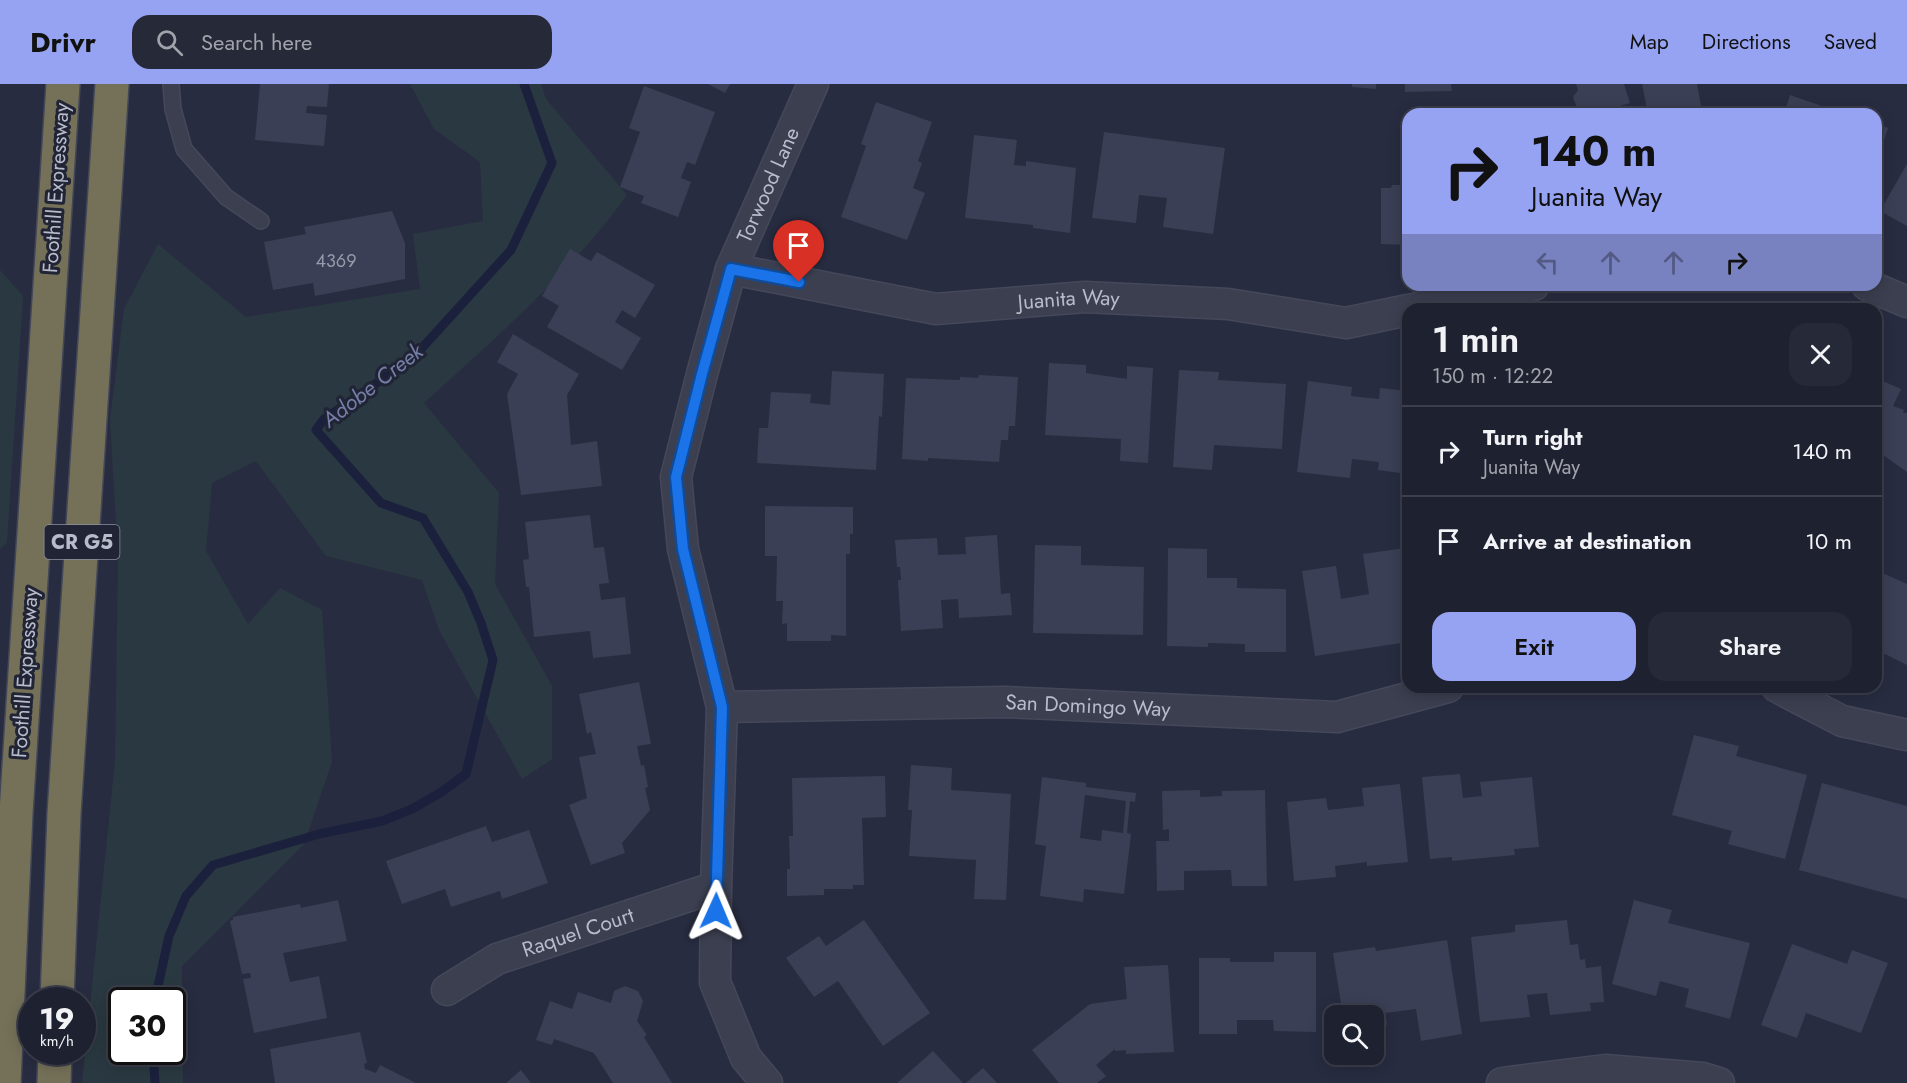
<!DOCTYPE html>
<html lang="en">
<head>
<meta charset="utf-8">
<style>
	:root { --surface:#1e2130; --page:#262938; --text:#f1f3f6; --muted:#a1a3ab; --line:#3c3e4c; --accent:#96a3f2 }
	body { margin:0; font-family:Jost,sans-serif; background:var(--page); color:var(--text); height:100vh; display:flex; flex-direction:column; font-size:22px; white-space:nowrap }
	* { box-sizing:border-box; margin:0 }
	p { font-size:20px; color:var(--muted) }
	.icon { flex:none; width:33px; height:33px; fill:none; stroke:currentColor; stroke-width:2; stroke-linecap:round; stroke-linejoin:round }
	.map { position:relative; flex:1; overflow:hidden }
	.drawer { position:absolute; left:1402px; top:219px; width:480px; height:390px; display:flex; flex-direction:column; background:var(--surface); border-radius:18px; box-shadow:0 3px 15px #0003,0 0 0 2px var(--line) }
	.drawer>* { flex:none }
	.banner { position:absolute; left:1402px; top:24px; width:480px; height:183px; border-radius:18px; box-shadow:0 3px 15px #0003,0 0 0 2px var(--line); background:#96a3f2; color:#111; overflow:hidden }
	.buttons { position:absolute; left:1324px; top:921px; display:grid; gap:12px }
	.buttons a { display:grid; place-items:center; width:60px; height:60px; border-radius:12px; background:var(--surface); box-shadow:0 3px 15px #0003,0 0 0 2px var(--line); font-size:30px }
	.speed { position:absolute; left:18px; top:903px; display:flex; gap:12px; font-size:30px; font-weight:700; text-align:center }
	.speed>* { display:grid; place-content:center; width:78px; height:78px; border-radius:50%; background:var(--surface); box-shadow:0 3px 15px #0003,0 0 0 2px var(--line); line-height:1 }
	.speed small { font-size:15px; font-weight:400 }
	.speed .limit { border:3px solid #111; border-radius:9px; background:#fff; color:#111 }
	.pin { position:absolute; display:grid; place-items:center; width:51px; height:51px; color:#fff; margin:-62px -26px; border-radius:50% 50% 50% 0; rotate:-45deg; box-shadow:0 0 6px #0007 }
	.pin .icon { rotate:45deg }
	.me { position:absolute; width:66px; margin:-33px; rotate:1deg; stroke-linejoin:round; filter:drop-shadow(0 0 4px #0008) }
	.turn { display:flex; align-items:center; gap:21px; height:126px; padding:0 30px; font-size:27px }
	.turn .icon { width:78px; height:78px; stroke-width:2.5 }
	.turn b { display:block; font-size:42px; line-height:51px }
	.lanes { display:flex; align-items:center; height:57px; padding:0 30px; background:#0003; justify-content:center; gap:30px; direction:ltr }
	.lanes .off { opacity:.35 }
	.round { display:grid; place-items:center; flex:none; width:63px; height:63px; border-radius:18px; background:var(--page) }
	.overview { display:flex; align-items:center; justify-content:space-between; height:102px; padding:0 30px }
	h1 { font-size:36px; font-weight:600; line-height:45px }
	.button { display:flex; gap:12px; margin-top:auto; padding:12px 30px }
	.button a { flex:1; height:69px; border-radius:18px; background:var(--accent); color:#111; font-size:24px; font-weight:600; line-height:69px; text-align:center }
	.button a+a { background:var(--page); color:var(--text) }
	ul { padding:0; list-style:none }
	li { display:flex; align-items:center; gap:18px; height:90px; padding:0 30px; border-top:2px solid var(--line) }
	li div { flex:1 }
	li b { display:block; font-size:22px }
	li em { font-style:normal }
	header { display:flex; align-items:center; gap:36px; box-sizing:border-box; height:84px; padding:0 30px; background:var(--accent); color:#111 }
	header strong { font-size:28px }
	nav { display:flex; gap:33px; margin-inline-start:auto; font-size:21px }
	.search { width:420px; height:54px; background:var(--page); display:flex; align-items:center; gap:15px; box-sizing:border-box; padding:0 21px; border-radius:18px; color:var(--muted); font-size:22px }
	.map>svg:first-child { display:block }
	.green { fill:#2a3941; fill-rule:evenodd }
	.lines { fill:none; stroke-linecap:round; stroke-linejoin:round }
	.stream { stroke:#1b213d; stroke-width:9 }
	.building { fill:#3a3f55; fill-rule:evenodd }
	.lane-casing { stroke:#454859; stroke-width:18 }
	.street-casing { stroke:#454859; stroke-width:33 }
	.highway-casing { stroke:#434757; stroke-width:36 }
	.lane { stroke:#3c3f50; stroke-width:15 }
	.street { stroke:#3c3f50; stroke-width:30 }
	.highway { stroke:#757159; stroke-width:33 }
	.route-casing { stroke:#114b97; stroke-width:15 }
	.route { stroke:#1a73e8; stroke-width:10 }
	.labels { text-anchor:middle; stroke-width:6; stroke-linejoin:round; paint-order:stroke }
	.number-label { font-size:18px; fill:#969aab }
	.shield { fill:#202435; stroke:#8a8e9d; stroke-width:1.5 }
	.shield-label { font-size:20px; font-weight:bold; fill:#b8bbca }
	.street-label { font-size:21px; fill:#b8bbca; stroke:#202435 }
	.water-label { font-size:22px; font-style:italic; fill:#747ea6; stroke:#202435 }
</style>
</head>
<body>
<header>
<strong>Drivr</strong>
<div class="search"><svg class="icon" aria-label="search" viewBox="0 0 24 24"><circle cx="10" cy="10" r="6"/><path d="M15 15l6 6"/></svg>Search here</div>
<nav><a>Map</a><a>Directions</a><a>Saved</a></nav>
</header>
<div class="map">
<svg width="1907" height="999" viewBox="0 0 1907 999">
	<rect width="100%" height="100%" fill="#282c40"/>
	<g class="green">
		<path d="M410,0H541L546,15L627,111C568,192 497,252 424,319L499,409L495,500L552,602V675L522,695L439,546L422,496L326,472L256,377L212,399L206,467L248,540L280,504L322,526L332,678L304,760L182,882L183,999H82L115,677L118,475L110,335L124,225L158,160L246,233L420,205L413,150L483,137L480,78L434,45ZM122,916H172V968H122Z"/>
		<polygon points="0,186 23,212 7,458 0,465"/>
	</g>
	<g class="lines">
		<g class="stream">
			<polyline points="155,916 169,852 186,812 213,781 319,750 382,737 412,725 440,709 466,690 493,576 481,539 468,508 423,434 381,419 316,346 324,335 412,275 511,166 552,79 524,0"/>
			<polyline points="153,968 155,999"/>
		</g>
	</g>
	<g class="building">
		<polygon points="260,0 329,0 327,23 307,22 306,29 327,31 324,62 255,56"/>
		<polygon points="708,0 730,0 725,9"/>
		<polygon points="1352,0 1376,0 1376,5 1352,3"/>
		<polygon points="1405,0 1451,0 1452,7 1405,8"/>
		<polygon points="1576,0 1624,0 1630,19 1593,30 1579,30 1573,13 1578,6"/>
		<polygon points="1642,0 1697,0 1701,22 1745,27 1745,30 1648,30"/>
		<polygon points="644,2 715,28 695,81 687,78 681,94 691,98 678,133 641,119 644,112 620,103 640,48 629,44"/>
		<polygon points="1790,11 1845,30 1784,30"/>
		<polygon points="876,18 932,38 918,77 922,79 913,104 925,109 907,156 841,133 866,62 861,60"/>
		<polygon points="1876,40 1888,44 1877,79 1876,79"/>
		<polygon points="1104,48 1225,64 1213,150 1163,143 1167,114 1139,111 1136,139 1092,134"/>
		<polygon points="974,51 1017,56 1014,81 1026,82 1026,77 1076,84 1070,149 1033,144 1033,141 965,134"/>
		<polygon points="1907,80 1907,142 1880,127"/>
		<polygon points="1392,101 1408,101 1408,161 1381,160 1381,104 1391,104"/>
		<polygon points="392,127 405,159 405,195 315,212 313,199 273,206 264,158 306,150 304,143"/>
		<polygon points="570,165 591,177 597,168 655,201 635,234 622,226 615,238 641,254 622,286 547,243 559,222 542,212"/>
		<polygon points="513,250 579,290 567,311 571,361 597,357 602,402 521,411 507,310 518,290 497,278"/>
		<polygon points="1049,279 1086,281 1086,289 1127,295 1127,282 1153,284 1148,379 1120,377 1121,355 1045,351"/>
		<polygon points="1179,286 1219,288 1218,296 1286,300 1282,365 1214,361 1212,386 1173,383"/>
		<polygon points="832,287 884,290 882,333 879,332 876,386 757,379 759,344 768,344 771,308 811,310 810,319 830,321"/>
		<polygon points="979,291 1018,293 1015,342 1009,342 1008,356 1001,356 999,378 928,374 928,377 902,375 906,294 960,296 960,293 978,294"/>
		<polygon points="1876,294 1901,305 1893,322 1904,326 1903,329 1907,329 1907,388 1883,371 1876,384"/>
		<polygon points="1308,297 1352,303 1351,312 1379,315 1380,304 1408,307 1408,390 1378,386 1379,378 1352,375 1350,394 1297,388"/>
		<polygon points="765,422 853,423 853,450 850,450 850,470 846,470 846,552 831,551 831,557 787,557 787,539 782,540 783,517 776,517 777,472 765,472"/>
		<polygon points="590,431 594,464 604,463 609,499 599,500 601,516 625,513 631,570 593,574 590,547 534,553 529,503 526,503 523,476 529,475 525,438"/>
		<polygon points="997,451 1001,510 1010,509 1012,531 959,534 958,515 941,516 943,544 901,547 898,496 901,496 900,483 897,483 895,456 937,454 938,471 966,470 965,453"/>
		<polygon points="1035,461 1081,462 1081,481 1144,483 1143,551 1033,549"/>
		<polygon points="1168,464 1207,465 1207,494 1237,494 1237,504 1286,505 1286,568 1245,568 1245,560 1208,559 1208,563 1167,562"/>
		<polygon points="1405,464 1408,489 1408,558 1315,572 1302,487 1336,482 1341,515 1369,510 1363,470"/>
		<polygon points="1876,486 1907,500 1907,581 1879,567 1876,573"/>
		<polygon points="639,598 651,660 637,662 641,682 644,681 648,703 645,704 650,726 622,759 625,769 591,781 569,721 587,714 579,673 596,670 591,648 587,650 579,610"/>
		<polygon points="1694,651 1739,662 1736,672 1807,691 1785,775 1728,760 1732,747 1672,731"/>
		<polygon points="911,681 952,684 951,706 1011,710 1006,816 974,815 976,776 909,772 912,726 908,726"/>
		<polygon points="1460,690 1463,714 1482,712 1480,698 1532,693 1539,763 1514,765 1515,771 1452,777 1452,773 1430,775 1422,693"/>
		<polygon points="885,692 886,733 862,734 864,801 853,801 853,805 824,805 824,811 787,812 787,785 790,785 789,752 793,752 792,694"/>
		<path d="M1042,693L1086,699V703L1136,709L1135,718L1130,717L1127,749L1131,750L1124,810L1084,805L1083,818L1040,812L1046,762L1035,760ZM1085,711L1126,717L1123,749L1102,746L1101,757L1080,754Z"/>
		<polygon points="1822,699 1907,722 1907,815 1799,786"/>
		<polygon points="1400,700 1408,778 1367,782 1367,778 1335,782 1336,793 1294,797 1287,718 1326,714 1328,726 1364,722 1362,704"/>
		<polygon points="1200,706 1200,713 1222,712 1222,707 1265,706 1267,802 1232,802 1231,786 1184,787 1184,806 1157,807 1156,757 1169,757 1169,745 1163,746 1162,707"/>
		<polygon points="486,742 492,758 529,746 548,799 502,815 500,807 451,823 445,805 402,820 386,777"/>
		<polygon points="338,816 347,857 283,869 290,898 319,892 327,934 254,949 243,895 251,894 250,889 242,890 230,837 233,836 233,833 300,820 301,824"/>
		<polygon points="1634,816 1672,826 1668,839 1750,859 1730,935 1685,923 1689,905 1660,897 1656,912 1612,900"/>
		<polygon points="864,836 930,929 883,962 838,897 814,913 786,874 819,852 826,862"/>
		<polygon points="1567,836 1570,861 1578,860 1580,876 1585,875 1586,884 1601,882 1604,918 1590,919 1591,927 1550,931 1547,909 1527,911 1530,933 1480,938 1471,853 1515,848 1515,841"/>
		<polygon points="1447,856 1462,950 1421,957 1416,925 1385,929 1387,941 1374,943 1374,932 1343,932 1333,869 1375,863 1376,867"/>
		<polygon points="1792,860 1847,880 1852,866 1888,879 1861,949 1806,929 1797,954 1761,941"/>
		<polygon points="1274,868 1316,868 1316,948 1274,947 1273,936 1237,936 1237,950 1199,950 1199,874 1230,874 1230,878 1274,878"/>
		<polygon points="1168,881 1174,968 1126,970 1126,966 1115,967 1115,965 1096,981 1106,992 1097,999 1059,999 1032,966 1090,920 1127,915 1124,883"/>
		<polygon points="625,902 638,907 643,917 637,937 647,951 644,953 672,999 613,999 594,969 554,955 552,961 536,956 550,917 572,925 578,908 611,919 614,907"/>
		<polygon points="360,948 367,979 364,980 365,985 376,989 380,981 416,999 275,999 270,965"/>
		<polygon points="933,967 963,999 897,999"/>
		<polygon points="983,984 997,999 966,999"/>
		<polygon points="521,986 531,999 506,999"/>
	</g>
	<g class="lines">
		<defs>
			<polyline id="lane" points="171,0 173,25 184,65 226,113 261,137"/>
			<g id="street">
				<path id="s1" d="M731,185L936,225L1085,213L1228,220L1346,239L1408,226"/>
				<polyline points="1867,201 1907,218"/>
				<polyline points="1414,225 1534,201"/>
				<polyline points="1777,603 1842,637 1907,651"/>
				<path id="s2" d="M722,623L1005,618L1337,633L1448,603"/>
				<path id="s3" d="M447,906L497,875L716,803"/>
				<path id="s4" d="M767,999L746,974L715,898L716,803L722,623L683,465L676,393L702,290L731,185L813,0"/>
				<polyline points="1502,999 1605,986 1703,994 1719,999"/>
			</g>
			<g id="highway">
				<polyline points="57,916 64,730 112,0"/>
				<polyline points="4,999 16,729 63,0"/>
				<polyline points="54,999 55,968"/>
			</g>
		</defs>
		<use href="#lane" class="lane-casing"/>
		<use href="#street" class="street-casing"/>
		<use href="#highway" class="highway-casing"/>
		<use href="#lane" class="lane"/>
		<use href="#street" class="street"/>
		<use href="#highway" class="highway"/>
	</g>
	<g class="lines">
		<defs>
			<polyline id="route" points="716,827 722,623 683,465 676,393 702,290 731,185 799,198"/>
		</defs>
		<use href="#route" class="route-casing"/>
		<use href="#route" class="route"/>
	</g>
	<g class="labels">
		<g class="number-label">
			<text x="336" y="183">4369</text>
		</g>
		<rect class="shield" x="44.5" y="441" width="75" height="34" rx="4.5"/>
		<g class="shield-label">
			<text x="82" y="465">CR G5</text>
		</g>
		<g class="street-label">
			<text dy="7" stroke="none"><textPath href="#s4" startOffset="932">Torwood Lane</textPath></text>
			<text transform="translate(56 104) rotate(-86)" y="7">Foothill Expressway</text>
			<text dy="7" stroke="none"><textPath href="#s1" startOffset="342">Juanita Way</textPath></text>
			<text transform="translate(25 589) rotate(-86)" y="7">Foothill Expressway</text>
			<text dy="7" stroke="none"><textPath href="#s2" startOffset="366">San Domingo Way</textPath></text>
			<text dy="7" stroke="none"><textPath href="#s3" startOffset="144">Raquel Court</textPath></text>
		</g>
		<g class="water-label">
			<text transform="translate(372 301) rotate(-38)" y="8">Adobe Creek</text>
		</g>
	</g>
</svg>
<div class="buttons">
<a><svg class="icon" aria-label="search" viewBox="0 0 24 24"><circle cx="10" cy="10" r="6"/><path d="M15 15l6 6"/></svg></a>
</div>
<div class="speed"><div>19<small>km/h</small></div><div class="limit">30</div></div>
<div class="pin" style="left:799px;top:198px;background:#d93025"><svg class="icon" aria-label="arrive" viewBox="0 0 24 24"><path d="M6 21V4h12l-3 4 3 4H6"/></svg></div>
<svg class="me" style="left:716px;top:827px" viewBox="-20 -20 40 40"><path d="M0-17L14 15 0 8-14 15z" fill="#1a73e8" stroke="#fff" stroke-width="4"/></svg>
<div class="banner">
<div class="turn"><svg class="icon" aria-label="right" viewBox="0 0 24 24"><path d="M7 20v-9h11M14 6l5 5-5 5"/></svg><div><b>140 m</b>Juanita Way</div></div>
<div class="lanes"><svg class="icon off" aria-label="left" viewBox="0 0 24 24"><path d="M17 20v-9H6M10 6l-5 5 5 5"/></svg><svg class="icon off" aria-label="ahead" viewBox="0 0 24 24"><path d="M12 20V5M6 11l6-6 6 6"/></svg><svg class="icon off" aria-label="ahead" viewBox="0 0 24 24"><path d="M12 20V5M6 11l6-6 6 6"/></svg><svg class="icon" aria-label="right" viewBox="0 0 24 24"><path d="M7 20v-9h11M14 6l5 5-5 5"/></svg></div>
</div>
<section class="drawer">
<div class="overview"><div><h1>1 min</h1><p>150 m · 12:22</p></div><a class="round"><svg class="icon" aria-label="close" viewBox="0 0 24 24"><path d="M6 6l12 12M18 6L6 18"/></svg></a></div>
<ul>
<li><svg class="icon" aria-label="right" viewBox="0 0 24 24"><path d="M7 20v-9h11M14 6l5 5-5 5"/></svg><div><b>Turn right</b><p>Juanita Way</p></div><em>140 m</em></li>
<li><svg class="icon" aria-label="arrive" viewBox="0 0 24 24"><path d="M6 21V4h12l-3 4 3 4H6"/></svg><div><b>Arrive at destination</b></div><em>10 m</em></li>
</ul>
<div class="button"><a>Exit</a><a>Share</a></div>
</section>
</div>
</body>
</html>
